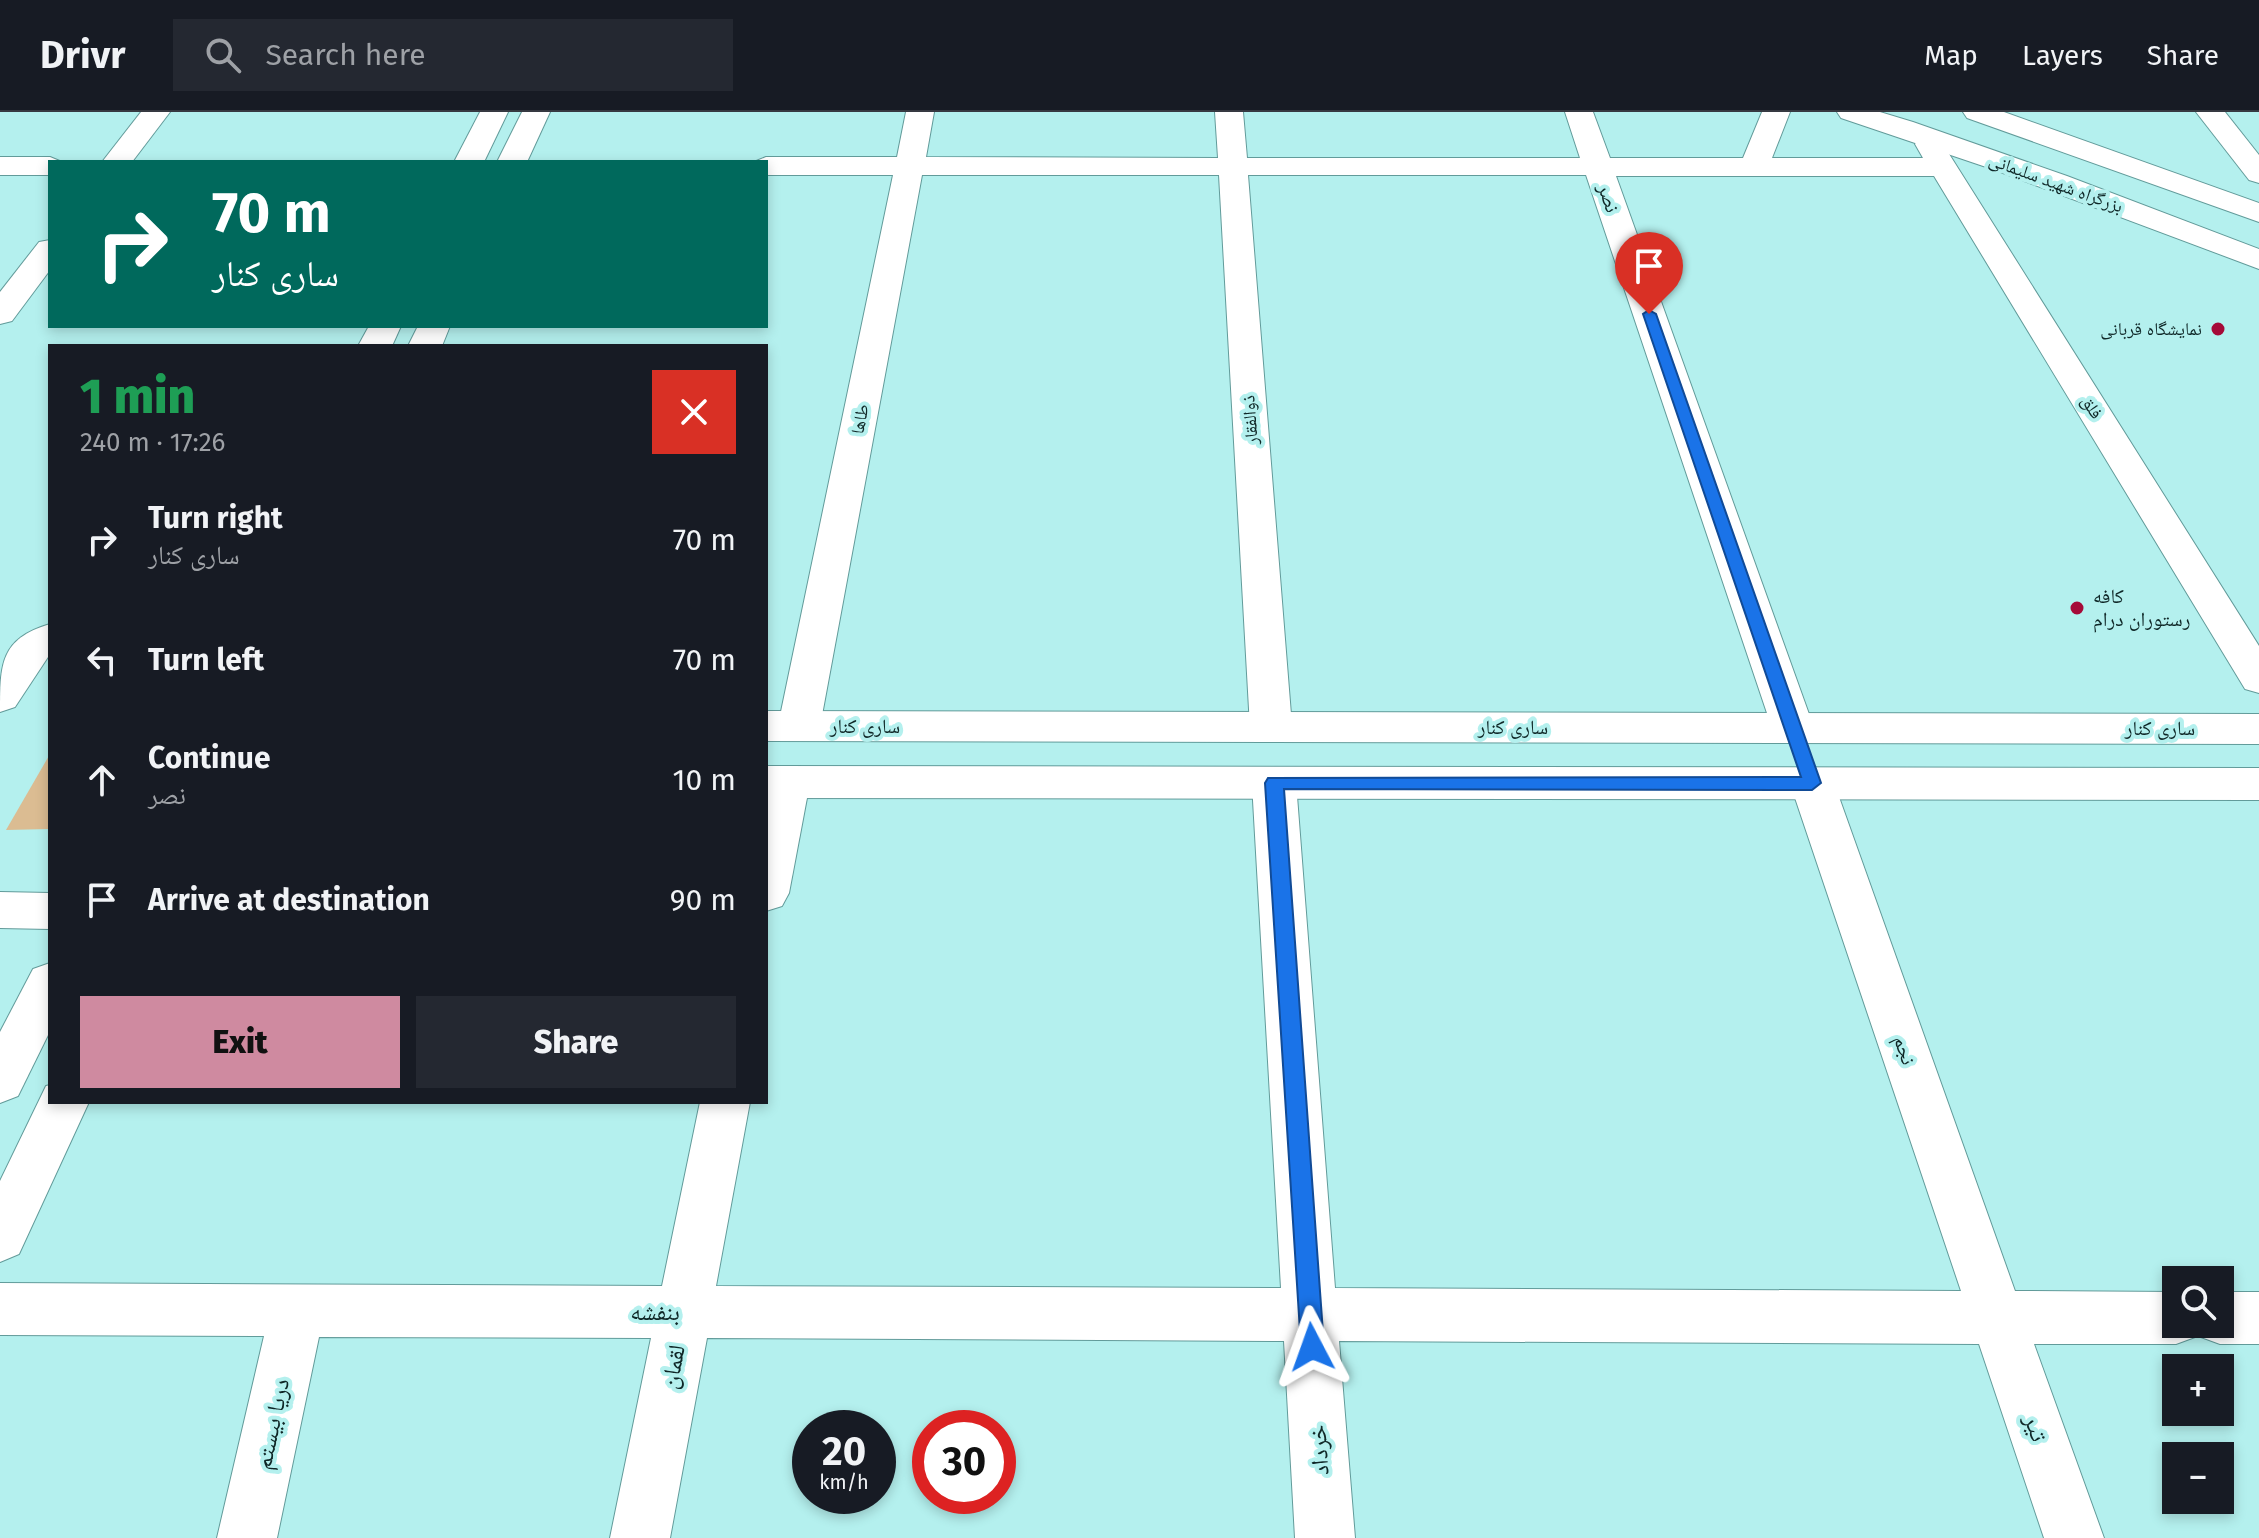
<!DOCTYPE html>
<html lang="en">
<head>
<meta charset="utf-8">
<style>
	:root { --surface:#171b24; --page:#242831; --text:#f1f3f6; --muted:#9ea1a6; --line:#363941; --accent:#cf8aa0 }
	body { margin:0; font-family:"Fira Sans","Noto Naskh Arabic",sans-serif; background:var(--page); color:var(--text); height:100vh; display:flex; flex-direction:column; font-size:30px; white-space:nowrap }
	* { box-sizing:border-box; margin:0 }
	p { font-size:26px; color:var(--muted) }
	.icon { flex:none; width:44px; height:44px; fill:none; stroke:currentColor; stroke-width:2; stroke-linecap:round; stroke-linejoin:round }
	.map { position:relative; flex:1; overflow:hidden }
	.panel { position:absolute; left:48px; top:232px; width:720px; height:760px; display:flex; flex-direction:column; background:var(--surface); border-radius:0px; box-shadow:0 4px 12px #0003 }
	.panel>* { flex:none }
	.top-card { position:absolute; left:48px; top:48px; width:720px; height:168px; border-radius:0px; box-shadow:0 4px 12px #0003; background:#00695c; color:#fff; overflow:hidden }
	.tools { position:absolute; left:2162px; top:1154px; display:grid; gap:16px }
	.tools a { display:grid; place-items:center; width:72px; height:72px; border-radius:0px; background:var(--surface); box-shadow:0 4px 12px #0003; font-size:40px }
	.speed { position:absolute; left:792px; top:1298px; display:flex; gap:16px; font-size:40px; font-weight:700; text-align:center }
	.speed>* { display:grid; place-content:center; width:104px; height:104px; border-radius:50%; background:var(--surface); box-shadow:0 4px 12px #0003; line-height:1 }
	.speed small { font-size:20px; font-weight:400 }
	.speed .limit { border:12px solid #d22; background:#fff; color:#111 }
	.pin { position:absolute; display:grid; place-items:center; width:68px; height:68px; color:#fff; margin:-82px -34px; border-radius:50% 50% 50% 0; rotate:-45deg; box-shadow:0 0 8px #0007 }
	.pin .icon { rotate:45deg }
	.me { position:absolute; width:88px; margin:-44px; rotate:356deg; stroke-linejoin:round; filter:drop-shadow(0 0 6px #0008) }
	.turn { display:flex; align-items:center; gap:28px; height:168px; padding:0 32px; font-size:36px }
	.turn .icon { width:104px; height:104px; stroke-width:2.5 }
	.turn b { display:block; font-size:56px; line-height:68px }
	.round { display:grid; place-items:center; flex:none; width:84px; height:84px; border-radius:0px; background:var(--page) }
	.head { display:flex; align-items:center; justify-content:space-between; height:136px; padding:0 32px }
	h1 { font-size:48px; font-weight:800; line-height:60px; color:#1e9e55 }
	.action { display:flex; gap:16px; margin-top:auto; padding:16px 32px }
	.action a { flex:1; height:92px; border-radius:0px; background:var(--accent); color:#111; font-size:32px; font-weight:800; line-height:92px; text-align:center }
	.action a+a { background:var(--page); color:var(--text) }
	ul { padding:0; list-style:none }
	li { display:flex; align-items:center; gap:24px; height:120px; padding:0 32px }
	li div { flex:1 }
	li b { display:block; font-size:30px }
	li em { font-style:normal }
	header { display:flex; align-items:center; gap:48px; box-sizing:border-box; height:112px; padding:0 40px; background:var(--surface); border-bottom:2px solid var(--line) }
	header strong { font-size:38px }
	nav { display:flex; gap:44px; margin-inline-start:auto; font-size:28px }
	.search { width:560px; height:72px; background:var(--page); display:flex; align-items:center; gap:20px; box-sizing:border-box; padding:0 28px; border-radius:0px; color:var(--muted); font-size:30px }
	.map>svg:first-child { display:block }
	.green { fill:#dbbc92 }
	.lines { fill:none; stroke-linecap:round; stroke-linejoin:round }
	.street-casing { stroke:#629b9a; stroke-width:2 }
	.secondary-casing { stroke:#629b9a; stroke-width:2 }
	.highway-casing { stroke:#629b9a; stroke-width:2 }
	.street { fill:#fff; fill-rule:evenodd }
	.secondary { fill:#fff; fill-rule:evenodd }
	.highway { fill:#fff; fill-rule:evenodd }
	.route { fill:#1a73e8; stroke:#114b97; stroke-width:2 }
	.poi-dot { fill:#a50a38; stroke:#b4f0ee; stroke-width:3 }
	.labels { text-anchor:middle; stroke-width:8; stroke-linejoin:round; paint-order:stroke }
	.far-street-label { font-size:18px; fill:#0f2727; stroke:#b4f0ee }
	.far-poi-label { font-size:18px; fill:#0f2727; stroke:#b4f0ee; text-anchor:end }
	.street-label { font-size:20px; fill:#0f2727; stroke:#b4f0ee }
	.poi-label { font-size:20px; fill:#0f2727; stroke:#b4f0ee; text-anchor:start }
	.near-street-label { font-size:24px; fill:#0f2727; stroke:#b4f0ee }
</style>
</head>
<body>
<header>
<strong>Drivr</strong>
<div class="search"><svg class="icon" aria-label="search" viewBox="0 0 24 24"><circle cx="10" cy="10" r="6"/><path d="M15 15l6 6"/></svg>Search here</div>
<nav><a>Map</a><a>Layers</a><a>Share</a></nav>
</header>
<div class="map">
<svg width="2259" height="1426" viewBox="0 0 2259 1426">
	<rect width="100%" height="100%" fill="#b4f0ee"/>
	<polygon class="green" points="50,642 50,717 6,718"/>
	<g class="lines">
		<defs>
			<g id="street">
				<polygon points="141,0 170,0 132,50 102,50"/>
				<polygon points="906,0 934,0 926,45 1218,46 1215,0 1243,0 1247,46 1580,46 1565,0 1593,0 1610,46 1743,46 1762,0 1790,0 1772,46 1923,46 1915,32 1919,26 1929,23 1939,26 2259,534 2259,581 2245,577 1934,64 1616,64 1814,616 1808,627 1793,631 1778,627 1772,616 1586,63 1248,63 1292,615 1286,626 1271,630 1256,626 1250,615 1219,63 922,63 820,614 814,625 799,629 784,625 778,614 893,63 766,63 766,50 754,50 766,45 897,45"/>
				<polygon points="2196,0 2225,0 2259,43 2259,71 2249,68"/>
				<polygon points="0,45 50,45 62,50 50,50 50,63 0,63"/>
				<polygon points="50,128 50,158 12,209 0,212 0,180 39,130"/>
				<polygon points="788,654 803,659 810,670 789,781 782,794 766,799 766,672 773,659"/>
				<polygon points="1274,655 1289,660 1296,671 1335,1176 1961,1179 1790,671 1797,660 1812,655 1827,660 1834,671 2015,1179 2176,1180 2176,1212 2220,1212 2220,1180 2259,1180 2259,1232 2220,1232 2201,1225 2198,1219 2195,1225 2176,1232 2034,1232 2104,1426 2044,1426 1979,1232 1339,1229 1355,1426 1295,1426 1284,1229 707,1226 670,1426 610,1426 651,1226 319,1225 277,1426 217,1426 264,1224 0,1223 0,1171 662,1174 700,990 750,990 716,1174 1281,1176 1252,671 1259,660"/>
			</g>
			<g id="secondary">
				<polygon points="480,0 508,0 484,50 454,50"/>
				<polygon points="522,0 550,0 527,50 497,50"/>
				<polygon points="369,214 401,214 392,234 358,234"/>
				<polygon points="418,214 450,214 442,234 408,234"/>
				<path d="M50,512V542L15,595L0,600C0,552 0,527 50,512Z"/>
				<polygon points="766,599 2259,602 2259,632 766,629"/>
				<polygon points="766,654 2259,656 2259,688 766,686"/>
				<polygon points="0,780 50,781 50,817 0,816"/>
				<polygon points="50,851 50,919 18,984 0,991 0,920 33,857"/>
				<polygon points="50,973 50,990 89,990 19,1142 0,1150 0,1069 46,974"/>
			</g>
			<g id="highway">
				<polygon points="1837,0 1880,0 1913,10 2067,64 2259,137 2259,157 1995,58 1841,6"/>
				<polygon points="1963,0 2004,0 2259,91 2259,110 1967,6"/>
			</g>
		</defs>
		<use href="#street" class="street-casing"/>
		<use href="#secondary" class="secondary-casing"/>
		<use href="#highway" class="highway-casing"/>
		<use href="#street" class="street"/>
		<use href="#secondary" class="secondary"/>
		<use href="#highway" class="highway"/>
	</g>
	<polygon class="route" points="1649,198 1656,202 1821,671 1812,678 1284,677 1324,1235 1321,1243 1312,1246 1304,1243 1301,1235 1265,671 1268,666 1801,665 1643,202"/>
	<g class="poi-dot">
		<circle cx="2218" cy="217" r="8"/>
		<circle cx="2077" cy="496" r="8"/>
	</g>
	<g class="labels">
		<g class="far-street-label">
			<text transform="translate(2056 71) rotate(20)" y="6">بزرگراه شهید سلیمانی</text>
			<text transform="translate(2092 295) rotate(58)" y="6">فلق</text>
			<text transform="translate(860 307) rotate(-79)" y="6">طاها</text>
			<text transform="translate(1250 308) rotate(-94)" y="6">ذوالفقار</text>
		</g>
		<g class="far-poi-label">
			<text x="2202" y="223">نمایشگاه قربانی</text>
		</g>
		<g class="street-label">
			<text transform="translate(1609 86) rotate(71)" y="7">نصر</text>
			<text x="865" y="621">ساری کنار</text>
			<text x="1513" y="622">ساری کنار</text>
			<text x="2160" y="623">ساری کنار</text>
			<text transform="translate(1905 938) rotate(71)" y="7">نجم</text>
		</g>
		<g class="poi-label">
			<text x="2093" y="491">کافه<tspan x="2093" dy="23">رستوران درام</tspan></text>
		</g>
		<g class="near-street-label">
			<text x="655" y="1208">بنفشه</text>
			<text transform="translate(673 1255) rotate(-79)" y="8">لقمان</text>
			<text transform="translate(272 1312) rotate(-78)" y="8">دریا بیستم</text>
			<text transform="translate(2036 1316) rotate(71)" y="8">تیر</text>
			<text transform="translate(1319 1338) rotate(-94)" y="8">خرداد</text>
		</g>
	</g>
</svg>
<div class="tools">
<a><svg class="icon" aria-label="search" viewBox="0 0 24 24"><circle cx="10" cy="10" r="6"/><path d="M15 15l6 6"/></svg></a>
<a>+</a>
<a>−</a>
</div>
<div class="speed"><div>20<small>km/h</small></div><div class="limit">30</div></div>
<div class="pin" style="left:1649px;top:202px;background:#d93025"><svg class="icon" aria-label="arrive" viewBox="0 0 24 24"><path d="M6 21V4h12l-3 4 3 4H6"/></svg></div>
<svg class="me" style="left:1312px;top:1235px" viewBox="-20 -20 40 40"><path d="M0-17L14 15 0 8-14 15z" fill="#1a73e8" stroke="#fff" stroke-width="4"/></svg>
<div class="top-card">
<div class="turn"><svg class="icon" aria-label="right" viewBox="0 0 24 24"><path d="M7 20v-9h11M14 6l5 5-5 5"/></svg><div><b>70 m</b>ساری کنار</div></div>
</div>
<section class="panel">
<div class="head"><div><h1>1 min</h1><p>240 m · 17:26</p></div><a class="round" style="background:#d93025;color:#fff"><svg class="icon" aria-label="close" viewBox="0 0 24 24"><path d="M6 6l12 12M18 6L6 18"/></svg></a></div>
<ul>
<li><svg class="icon" aria-label="right" viewBox="0 0 24 24"><path d="M7 20v-9h11M14 6l5 5-5 5"/></svg><div><b>Turn right</b><p>ساری کنار</p></div><em>70 m</em></li>
<li><svg class="icon" aria-label="left" viewBox="0 0 24 24"><path d="M17 20v-9H6M10 6l-5 5 5 5"/></svg><div><b>Turn left</b></div><em>70 m</em></li>
<li><svg class="icon" aria-label="ahead" viewBox="0 0 24 24"><path d="M12 20V5M6 11l6-6 6 6"/></svg><div><b>Continue</b><p>نصر</p></div><em>10 m</em></li>
<li><svg class="icon" aria-label="arrive" viewBox="0 0 24 24"><path d="M6 21V4h12l-3 4 3 4H6"/></svg><div><b>Arrive at destination</b></div><em>90 m</em></li>
</ul>
<div class="action"><a>Exit</a><a>Share</a></div>
</section>
</div>
</body>
</html>
